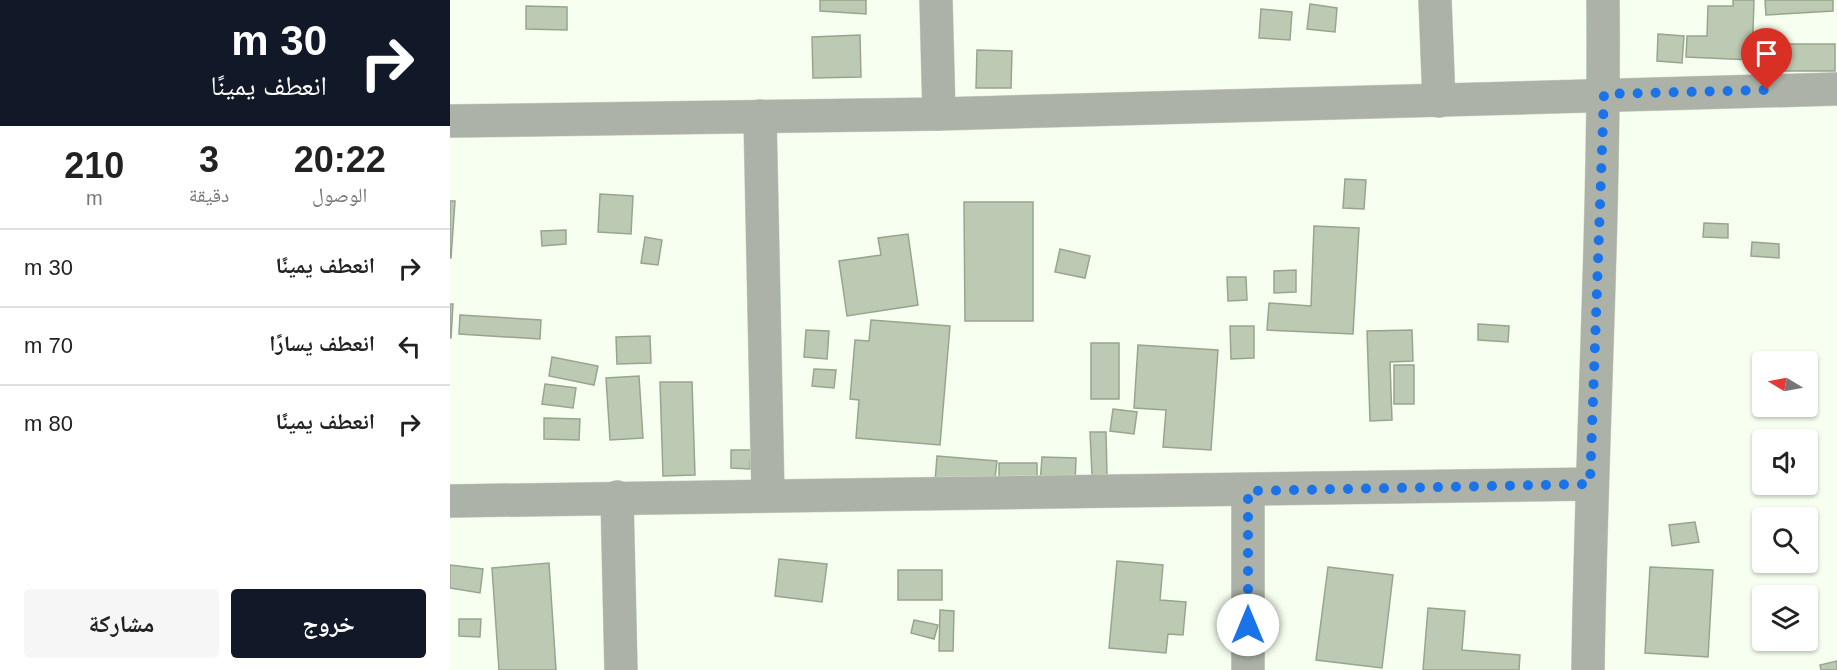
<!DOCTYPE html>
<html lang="ar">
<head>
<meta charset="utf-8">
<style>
	:root { --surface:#fff; --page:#f6f6f6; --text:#222; --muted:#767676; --line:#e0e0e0; --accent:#111827 }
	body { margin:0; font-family:Helvetica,"Noto Naskh Arabic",sans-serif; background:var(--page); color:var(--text); direction:rtl; height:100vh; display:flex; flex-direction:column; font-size:22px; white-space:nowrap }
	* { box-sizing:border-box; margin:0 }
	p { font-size:20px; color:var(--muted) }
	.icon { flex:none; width:33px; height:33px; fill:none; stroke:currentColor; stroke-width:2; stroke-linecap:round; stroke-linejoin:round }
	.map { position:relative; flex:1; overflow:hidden; direction:ltr }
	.sheet { display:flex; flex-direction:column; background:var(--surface); width:450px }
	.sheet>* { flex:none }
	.top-card { background:#111827; color:#fff; overflow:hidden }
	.needle { width:39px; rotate:280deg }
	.tools { position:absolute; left:1302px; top:351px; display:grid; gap:12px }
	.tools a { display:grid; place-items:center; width:66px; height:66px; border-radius:6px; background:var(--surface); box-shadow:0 2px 4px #0004; font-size:30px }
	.pin { position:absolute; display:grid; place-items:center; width:51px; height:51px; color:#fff; margin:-62px -26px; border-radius:50% 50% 50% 0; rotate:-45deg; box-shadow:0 0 6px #0007 }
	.pin .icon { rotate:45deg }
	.me { position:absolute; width:66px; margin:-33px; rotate:0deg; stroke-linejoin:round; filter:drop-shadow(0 0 4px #0008) }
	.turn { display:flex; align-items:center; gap:21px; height:126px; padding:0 24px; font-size:27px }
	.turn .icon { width:78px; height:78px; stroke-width:2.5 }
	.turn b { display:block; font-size:42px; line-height:51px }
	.eta { display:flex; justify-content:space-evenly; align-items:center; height:102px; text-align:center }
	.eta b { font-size:36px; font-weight:700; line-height:42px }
	.action { display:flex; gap:12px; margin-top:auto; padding:12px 24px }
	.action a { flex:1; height:69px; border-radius:6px; background:var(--accent); color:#fff; font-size:24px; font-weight:700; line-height:69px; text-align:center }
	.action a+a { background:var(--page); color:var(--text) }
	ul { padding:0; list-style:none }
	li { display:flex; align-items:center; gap:18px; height:78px; padding:0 24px; border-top:2px solid var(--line) }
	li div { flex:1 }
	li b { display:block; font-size:22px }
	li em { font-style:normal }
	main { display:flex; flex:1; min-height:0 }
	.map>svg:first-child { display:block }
	.building { fill:#bdcab3; stroke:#98a58e; stroke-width:1.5 }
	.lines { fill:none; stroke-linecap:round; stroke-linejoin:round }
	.minor-casing { stroke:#d2dbcd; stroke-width:34 }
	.minor { stroke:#acb2a7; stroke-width:33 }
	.route { stroke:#1a73e8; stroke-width:10; stroke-dasharray:0 18 }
</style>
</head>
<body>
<main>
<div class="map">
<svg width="1387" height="670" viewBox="0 0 1387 670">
	<rect width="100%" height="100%" fill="#f6fff0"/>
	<g class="building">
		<polygon points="370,0 416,0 416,14 370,11"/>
		<polygon points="1283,0 1304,0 1302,60 1236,57 1237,36 1257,36 1258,6 1283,6"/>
		<polygon points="1315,0 1383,0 1383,11 1316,15"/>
		<polygon points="860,4 887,8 885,32 857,29"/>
		<polygon points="76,6 117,7 117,30 76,29"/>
		<polygon points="811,9 842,12 840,40 809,38"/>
		<polygon points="1208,34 1234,36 1232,63 1207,61"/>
		<polygon points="410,35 411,77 363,78 362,37"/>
		<polygon points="1308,44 1385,44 1385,71 1309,71"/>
		<polygon points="527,50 562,51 561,88 526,88"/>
		<polygon points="895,179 916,180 914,209 893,208"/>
		<polygon points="150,194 183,196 181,234 148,232"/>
		<polygon points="0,201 5,201 1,258 0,258"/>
		<polygon points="514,202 583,202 583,321 515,321"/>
		<polygon points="1254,223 1278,224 1278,238 1253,237"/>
		<polygon points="864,226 909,228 903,334 817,330 819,303 861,306"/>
		<polygon points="116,230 116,244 92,246 91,231"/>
		<polygon points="458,234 468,305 397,316 389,261 431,255 428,238"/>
		<polygon points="195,237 212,240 208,265 191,263"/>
		<polygon points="1302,242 1329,244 1329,258 1301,256"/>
		<polygon points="610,249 640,256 635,278 605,272"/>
		<polygon points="846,270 846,292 824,293 824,271"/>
		<polygon points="777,277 796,277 797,300 778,301"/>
		<polygon points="0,304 3,304 1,338 0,338"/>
		<polygon points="10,315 91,320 90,339 9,334"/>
		<polygon points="421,320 500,326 490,445 406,438 409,400 400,399 405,340 419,341"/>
		<polygon points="1028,324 1059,326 1058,342 1028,340"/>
		<polygon points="780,326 804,326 804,358 781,359"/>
		<polygon points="356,330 379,331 377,359 354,357"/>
		<polygon points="962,330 963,361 940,362 942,420 920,421 917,331"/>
		<polygon points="200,336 201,363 167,364 166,337"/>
		<rect x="641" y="343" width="28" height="56"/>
		<polygon points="688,345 768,350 761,450 713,447 716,410 684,408"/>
		<polygon points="102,357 148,366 144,385 99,376"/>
		<rect x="944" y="365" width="20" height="39"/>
		<polygon points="364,369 386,370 384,388 362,386"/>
		<polygon points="189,376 193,438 160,440 156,378"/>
		<polygon points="210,382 242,382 245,475 213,476"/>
		<polygon points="95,384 126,388 123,408 92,404"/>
		<polygon points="663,409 687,412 684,434 660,431"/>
		<polygon points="94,418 130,419 129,440 94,439"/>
		<polygon points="640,432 656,432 657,475 642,475"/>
		<polygon points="281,450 301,450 300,469 281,468"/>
		<polygon points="487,456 547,461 544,487 485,482"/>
		<polygon points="592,457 626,458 625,485 590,483"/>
		<rect x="549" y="463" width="38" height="20"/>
		<polygon points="1245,522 1249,542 1222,546 1219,525"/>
		<polygon points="329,559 377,564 372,602 325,596"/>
		<polygon points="667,561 713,565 710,600 736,602 733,635 718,634 716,653 659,648"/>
		<polygon points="99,563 106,670 49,670 42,568"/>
		<polygon points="0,565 33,569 30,593 0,588"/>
		<polygon points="878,567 943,575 932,668 866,660"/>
		<polygon points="1200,567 1263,570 1258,657 1195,653"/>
		<rect x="448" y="570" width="44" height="30"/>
		<polygon points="978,608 1015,611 1012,650 1070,655 1069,670 973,670"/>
		<polygon points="490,610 504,611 503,651 489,651"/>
		<polygon points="9,619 31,619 30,637 9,636"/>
		<polygon points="464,620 488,625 484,639 461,633"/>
		<polygon points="1387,661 1387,670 1371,670 1370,665"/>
	</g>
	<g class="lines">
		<defs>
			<g id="minor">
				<polyline points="486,0 489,114"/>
				<polyline points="985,0 989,101"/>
				<polyline points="310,116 318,495"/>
				<polyline points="0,121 489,114 1387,89"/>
				<polyline points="798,491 798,670"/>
				<polyline points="167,497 171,670"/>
				<polyline points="0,501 1140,484"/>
				<path d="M1138,670C1141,447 1155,223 1153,0"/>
			</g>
		</defs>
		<use href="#minor" class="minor-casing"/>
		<use href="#minor" class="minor"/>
	</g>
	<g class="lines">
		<polyline class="route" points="798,625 798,491 1140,484 1154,94 1317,90"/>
	</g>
</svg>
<div class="tools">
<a><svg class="needle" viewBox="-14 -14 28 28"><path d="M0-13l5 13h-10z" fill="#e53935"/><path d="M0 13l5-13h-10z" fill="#767676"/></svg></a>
<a><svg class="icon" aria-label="sound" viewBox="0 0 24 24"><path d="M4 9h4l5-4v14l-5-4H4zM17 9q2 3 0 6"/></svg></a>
<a><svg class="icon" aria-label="search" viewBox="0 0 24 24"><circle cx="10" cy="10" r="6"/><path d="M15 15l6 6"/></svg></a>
<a><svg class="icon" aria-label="layers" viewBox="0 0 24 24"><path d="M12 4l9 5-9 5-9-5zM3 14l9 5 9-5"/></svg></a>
</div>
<div class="pin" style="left:1317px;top:90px;background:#d93025"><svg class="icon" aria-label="arrive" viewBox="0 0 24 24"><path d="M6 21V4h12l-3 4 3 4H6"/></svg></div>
<svg class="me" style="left:798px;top:625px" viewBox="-20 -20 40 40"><circle r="19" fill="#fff"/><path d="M0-13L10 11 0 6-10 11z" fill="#1a73e8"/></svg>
</div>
<section class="sheet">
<div class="top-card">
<div class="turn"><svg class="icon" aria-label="right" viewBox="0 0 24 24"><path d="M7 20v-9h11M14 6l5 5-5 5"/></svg><div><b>30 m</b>انعطف يمينًا</div></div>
</div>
<div class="eta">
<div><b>20:22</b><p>الوصول</p></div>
<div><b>3</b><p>دقيقة</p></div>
<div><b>210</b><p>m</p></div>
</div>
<ul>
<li><svg class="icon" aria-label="right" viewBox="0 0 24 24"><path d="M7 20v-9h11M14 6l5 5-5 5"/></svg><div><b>انعطف يمينًا</b></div><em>30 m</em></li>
<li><svg class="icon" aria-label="left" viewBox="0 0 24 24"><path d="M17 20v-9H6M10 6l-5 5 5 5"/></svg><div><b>انعطف يسارًا</b></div><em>70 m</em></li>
<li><svg class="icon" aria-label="right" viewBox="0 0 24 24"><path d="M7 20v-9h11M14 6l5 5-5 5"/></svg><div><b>انعطف يمينًا</b></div><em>80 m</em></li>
</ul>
<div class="action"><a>خروج</a><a>مشاركة</a></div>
</section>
</main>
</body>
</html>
